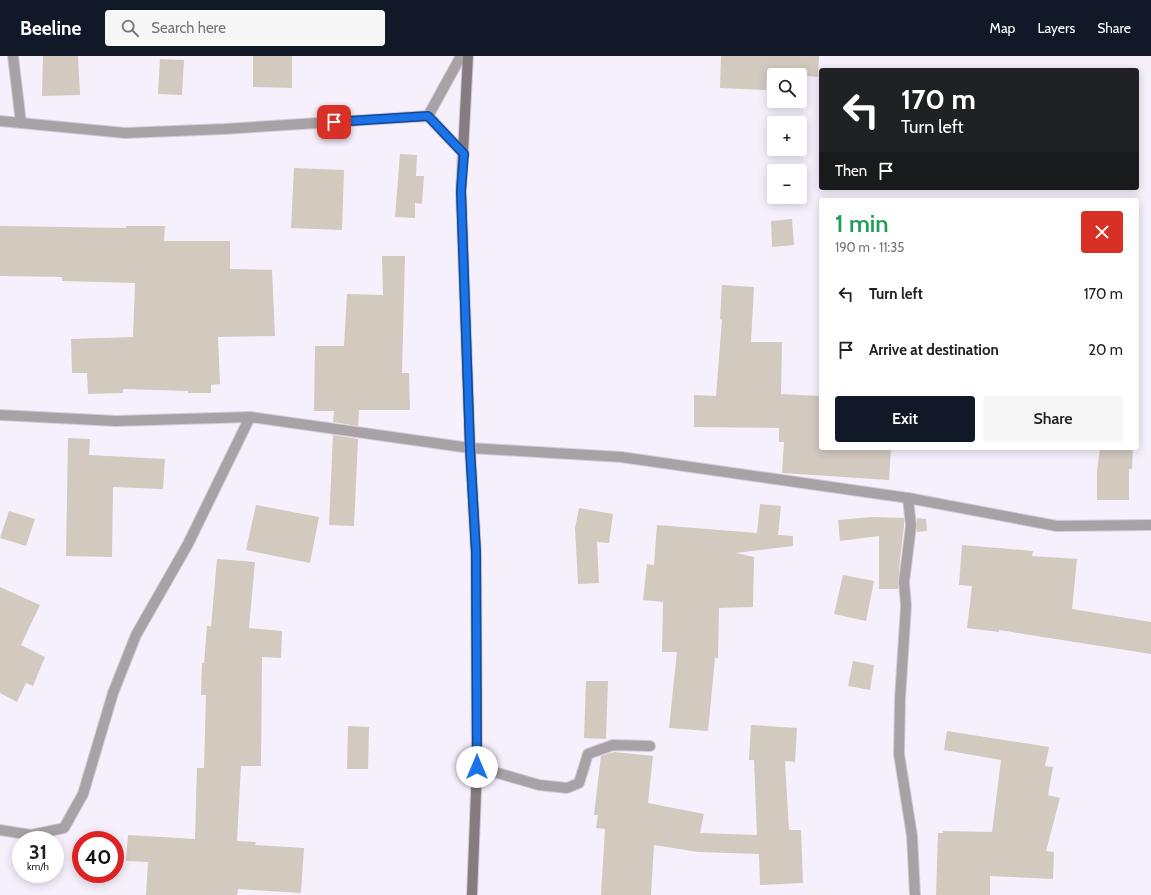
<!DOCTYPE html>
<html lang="en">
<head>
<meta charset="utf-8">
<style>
	:root { --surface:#fff; --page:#f6f6f6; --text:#222; --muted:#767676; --accent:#111827 }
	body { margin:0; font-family:Cabin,sans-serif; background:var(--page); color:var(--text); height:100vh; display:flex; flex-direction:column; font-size:15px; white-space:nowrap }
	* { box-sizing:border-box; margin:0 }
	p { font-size:13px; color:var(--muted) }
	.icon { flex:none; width:22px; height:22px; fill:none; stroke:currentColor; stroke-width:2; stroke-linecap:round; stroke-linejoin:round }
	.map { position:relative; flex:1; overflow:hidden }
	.sheet { position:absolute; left:819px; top:142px; width:320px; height:252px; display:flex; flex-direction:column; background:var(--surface); border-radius:4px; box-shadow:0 2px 10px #0003 }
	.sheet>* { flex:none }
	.banner { position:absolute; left:819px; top:12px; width:320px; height:122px; border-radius:4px; box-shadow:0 2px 10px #0003; background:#202124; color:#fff; overflow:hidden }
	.controls { position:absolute; left:767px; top:12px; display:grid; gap:8px }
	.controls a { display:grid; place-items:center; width:40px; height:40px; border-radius:4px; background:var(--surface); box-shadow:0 2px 10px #0003; font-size:20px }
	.speed { position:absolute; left:12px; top:775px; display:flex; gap:8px; font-size:20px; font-weight:700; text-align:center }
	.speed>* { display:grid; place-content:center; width:52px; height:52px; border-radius:50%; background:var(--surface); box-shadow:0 2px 10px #0003; line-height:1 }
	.speed small { font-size:10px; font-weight:400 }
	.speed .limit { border:6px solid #d22; background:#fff; color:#111 }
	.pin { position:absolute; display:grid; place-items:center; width:34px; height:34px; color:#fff; margin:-17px; border-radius:8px; box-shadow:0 2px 6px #0006 }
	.me { position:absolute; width:44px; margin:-22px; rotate:0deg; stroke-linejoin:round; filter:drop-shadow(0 0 3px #0008) }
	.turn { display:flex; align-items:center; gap:14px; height:84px; padding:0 16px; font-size:18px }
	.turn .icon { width:52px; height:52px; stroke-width:2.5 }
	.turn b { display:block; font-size:28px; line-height:34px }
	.then { display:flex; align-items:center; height:38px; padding:0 16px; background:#0003; gap:8px; font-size:15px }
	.round { display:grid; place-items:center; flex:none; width:42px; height:42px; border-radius:4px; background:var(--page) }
	.overview { display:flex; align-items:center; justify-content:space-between; height:68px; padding:0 16px }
	h1 { font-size:24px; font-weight:600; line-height:30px; color:#1e9e55 }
	.action { display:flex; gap:8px; margin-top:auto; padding:8px 16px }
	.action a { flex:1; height:46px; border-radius:4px; background:var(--accent); color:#fff; font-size:16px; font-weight:600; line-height:46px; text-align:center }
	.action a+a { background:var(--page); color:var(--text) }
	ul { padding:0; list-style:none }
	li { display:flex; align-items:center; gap:12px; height:56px; padding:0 16px }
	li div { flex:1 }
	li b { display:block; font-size:15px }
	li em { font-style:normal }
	header { display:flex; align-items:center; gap:24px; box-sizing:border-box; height:56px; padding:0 20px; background:var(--accent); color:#fff }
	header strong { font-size:19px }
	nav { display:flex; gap:22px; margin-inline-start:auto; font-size:14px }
	.search { width:280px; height:36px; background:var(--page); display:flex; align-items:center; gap:10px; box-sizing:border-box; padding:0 14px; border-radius:4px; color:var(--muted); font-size:15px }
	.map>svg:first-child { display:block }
	.building { fill:#d2c9bf }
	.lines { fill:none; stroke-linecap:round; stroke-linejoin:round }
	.street-casing { stroke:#d1ccd7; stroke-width:12 }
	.secondary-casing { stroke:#d1ccd7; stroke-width:12 }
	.street { stroke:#a8a2a6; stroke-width:10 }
	.secondary { stroke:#847c80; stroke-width:10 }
	.route-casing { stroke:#114b97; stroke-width:10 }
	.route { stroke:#1a73e8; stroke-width:7 }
</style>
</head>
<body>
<header>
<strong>Beeline</strong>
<div class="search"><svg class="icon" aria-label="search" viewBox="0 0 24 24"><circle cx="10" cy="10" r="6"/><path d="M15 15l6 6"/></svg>Search here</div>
<nav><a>Map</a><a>Layers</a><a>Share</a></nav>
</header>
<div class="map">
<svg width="1151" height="839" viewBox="0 0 1151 839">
	<rect width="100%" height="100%" fill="#f6f0fd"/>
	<g class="building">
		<polygon points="43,0 78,0 80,39 42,40"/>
		<polygon points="253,0 292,0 292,32 253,31"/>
		<polygon points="721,0 819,0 818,21 767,17 766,34 720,32"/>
		<polygon points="160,3 184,4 182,39 158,38"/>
		<polygon points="400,98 417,99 416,120 424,120 422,148 415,147 415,162 395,161"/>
		<polygon points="294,112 344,114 342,174 291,172"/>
		<polygon points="792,163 794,189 772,191 771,165"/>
		<polygon points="0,170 126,172 126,170 165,170 164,185 230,185 230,213 272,214 275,280 218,281 220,328 211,329 211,337 188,337 188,335 123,333 123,337 88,338 87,317 72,317 71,283 133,281 135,227 62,225 62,221 0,220"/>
		<polygon points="382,200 405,200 402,317 409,317 410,354 359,354 358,370 333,366 334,355 314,355 315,290 344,290 347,238 383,239"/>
		<polygon points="722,229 754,231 751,286 782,286 781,338 820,340 821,392 891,392 889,424 782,417 784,386 779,386 779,372 694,371 694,339 716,340 722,264 720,263"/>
		<polygon points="333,379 358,383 354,470 329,469"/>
		<polygon points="68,382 90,383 89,399 165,403 163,433 113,431 112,501 66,500"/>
		<polygon points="1100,392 1133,392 1132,413 1129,413 1129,444 1097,444 1097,415"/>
		<polygon points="760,448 781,450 778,479 793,480 793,490 736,497 754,501 753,551 719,552 718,602 715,602 708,675 669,672 677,596 662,596 663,546 643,544 647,508 654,509 657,469 757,477"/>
		<polygon points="256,449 319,461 310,507 246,494"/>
		<polygon points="579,452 613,458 609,487 597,486 599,527 578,528 575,472"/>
		<polygon points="9,455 35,463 26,490 0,482"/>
		<polygon points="872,461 904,462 904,470 900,503 898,533 879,533 879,480 840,485 838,464"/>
		<polygon points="917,462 926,463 927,475 917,476"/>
		<polygon points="962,489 1033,495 1032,500 1077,503 1072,553 1151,566 1151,598 999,574 999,576 967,572 972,530 959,529"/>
		<polygon points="217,503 255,506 249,572 282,575 281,602 262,601 261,710 241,710 237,785 256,786 255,789 304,792 301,837 238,833 237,839 146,839 148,806 126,805 128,779 195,783 197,712 204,712 206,639 201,639 202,607 204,607 207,570 211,570"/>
		<polygon points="843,519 874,525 866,565 834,558"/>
		<polygon points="0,531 40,549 21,589 45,601 33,630 26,627 17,646 0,637"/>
		<polygon points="853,605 874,609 870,634 848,630"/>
		<polygon points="586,625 608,625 606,683 584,682"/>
		<polygon points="751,669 797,672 795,706 785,705 789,774 801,774 803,827 760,829 759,798 698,796 654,789 651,839 601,839 605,773 596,772 598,759 594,759 601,700 614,696 653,700 648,747 704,758 700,777 757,779 754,704 749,704"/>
		<polygon points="348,670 369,671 368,713 347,713"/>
		<polygon points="947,675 1049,691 1045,710 1053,711 1048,739 1060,742 1046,795 1054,796 1053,823 990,820 990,839 936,839 938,777 943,777 943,775 992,776 1001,704 944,694"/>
	</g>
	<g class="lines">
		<defs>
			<g id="street">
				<polyline points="13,0 21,67"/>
				<polyline points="428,60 461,0"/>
				<polyline points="0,65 125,77 224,73 428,60 464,98"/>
				<polyline points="0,359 116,365 250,361 470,392 621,401 908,442 1057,470 1151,469"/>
				<polyline points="908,442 911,470 904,526 906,550 900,643 899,698 912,780 915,839"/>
				<polyline points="477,711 539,729 567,732 579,727 588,698 613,689 650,690"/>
				<polyline points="0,774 31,779 64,772 83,738 113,637 136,579 188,488 250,361"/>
			</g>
			<polyline id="secondary" points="468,0 461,135 470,392 476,497 477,711 472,839"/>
		</defs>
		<use href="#street" class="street-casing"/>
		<use href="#secondary" class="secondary-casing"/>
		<use href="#street" class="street"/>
		<use href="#secondary" class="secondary"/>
	</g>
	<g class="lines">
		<defs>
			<polyline id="route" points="334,66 428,60 464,98 461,135 470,392 476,496 477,711"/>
		</defs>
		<use href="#route" class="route-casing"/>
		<use href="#route" class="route"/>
	</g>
</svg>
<div class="controls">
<a><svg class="icon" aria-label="search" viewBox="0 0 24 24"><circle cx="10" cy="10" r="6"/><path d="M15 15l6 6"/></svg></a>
<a>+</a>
<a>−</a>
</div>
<div class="speed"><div>31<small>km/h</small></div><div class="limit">40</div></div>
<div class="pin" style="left:334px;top:66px;background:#d93025"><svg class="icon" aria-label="arrive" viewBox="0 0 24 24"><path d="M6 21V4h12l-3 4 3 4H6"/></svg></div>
<svg class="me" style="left:477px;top:711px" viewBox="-20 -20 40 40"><circle r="19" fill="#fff"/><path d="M0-13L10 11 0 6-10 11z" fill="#1a73e8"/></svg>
<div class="banner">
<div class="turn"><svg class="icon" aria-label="left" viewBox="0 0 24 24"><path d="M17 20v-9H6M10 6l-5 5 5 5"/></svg><div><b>170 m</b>Turn left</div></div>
<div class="then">Then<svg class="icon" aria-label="arrive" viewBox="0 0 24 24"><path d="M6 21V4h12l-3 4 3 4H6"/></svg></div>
</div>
<section class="sheet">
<div class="overview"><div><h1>1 min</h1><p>190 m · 11:35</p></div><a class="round" style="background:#d93025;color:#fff"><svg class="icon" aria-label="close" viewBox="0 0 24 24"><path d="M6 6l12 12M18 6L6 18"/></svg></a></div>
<ul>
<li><svg class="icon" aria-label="left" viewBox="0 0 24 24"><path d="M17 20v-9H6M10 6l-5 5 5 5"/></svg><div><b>Turn left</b></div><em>170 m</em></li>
<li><svg class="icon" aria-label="arrive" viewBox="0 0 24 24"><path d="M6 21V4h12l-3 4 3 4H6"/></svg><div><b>Arrive at destination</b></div><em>20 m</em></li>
</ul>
<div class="action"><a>Exit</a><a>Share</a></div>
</section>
</div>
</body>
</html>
